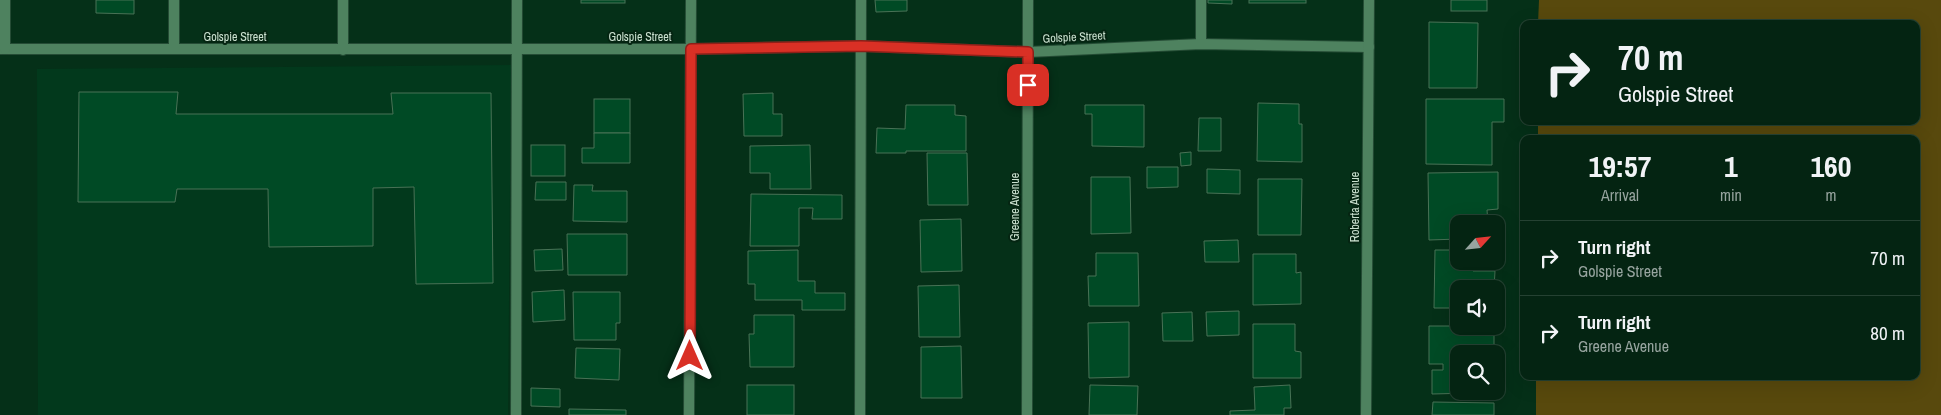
<!DOCTYPE html>
<html lang="en">
<head>
<meta charset="utf-8">
<style>
	:root { --surface:#042412; --page:#0d2c1b; --text:#f1f3f6; --muted:#97a49f; --line:#254132 }
	body { margin:0; font-family:"Archivo Narrow",sans-serif; background:var(--page); color:var(--text); height:100vh; display:flex; flex-direction:column; font-size:19px; white-space:nowrap }
	* { box-sizing:border-box; margin:0 }
	p { font-size:16px; color:var(--muted) }
	.icon { flex:none; width:28px; height:28px; fill:none; stroke:currentColor; stroke-width:2; stroke-linecap:round; stroke-linejoin:round }
	.map { position:relative; flex:1; overflow:hidden }
	.panel { position:absolute; left:1520px; top:135px; width:400px; height:245px; display:flex; flex-direction:column; background:var(--surface); border-radius:10px; box-shadow:0 5px 20px #0002,0 0 0 1px var(--line) }
	.panel>* { flex:none }
	.guide { position:absolute; left:1520px; top:20px; width:400px; height:105px; border-radius:10px; box-shadow:0 5px 20px #0002,0 0 0 1px var(--line); background:#042412; color:var(--text); overflow:hidden }
	.needle { width:32px; rotate:63deg }
	.controls { position:absolute; left:1450px; top:215px; display:grid; gap:10px }
	.controls a { display:grid; place-items:center; width:55px; height:55px; border-radius:10px; background:var(--surface); box-shadow:0 5px 20px #0002,0 0 0 1px var(--line); font-size:25px }
	.pin { position:absolute; display:grid; place-items:center; width:42px; height:42px; color:#fff; margin:-21px; border-radius:10px; box-shadow:0 2px 8px #0006 }
	.me { position:absolute; width:55px; margin:-28px; rotate:0deg; stroke-linejoin:round; filter:drop-shadow(0 0 4px #0008) }
	.turn { display:flex; align-items:center; gap:18px; height:105px; padding:0 15px; font-size:22px }
	.turn .icon { width:65px; height:65px; stroke-width:2.5 }
	.turn b { display:block; font-size:35px; line-height:42px }
	.eta { display:flex; justify-content:space-evenly; align-items:center; height:85px; text-align:center }
	.eta b { font-size:30px; font-weight:700; line-height:35px }
	ul { padding:0; list-style:none }
	li { display:flex; align-items:center; gap:15px; height:75px; padding:0 15px; border-top:1px solid var(--line) }
	li div { flex:1 }
	li b { display:block; font-size:19px }
	li em { font-style:normal }
	.map>svg:first-child { display:block }
	.built { fill:#02391c }
	.green { fill:#58490d }
	.building { fill:#004a25; stroke:#497256 }
	.lines { fill:none; stroke-linecap:round; stroke-linejoin:round }
	.lane-casing { stroke:#254c35; stroke-width:12 }
	.street-casing { stroke:#254c35; stroke-width:12 }
	.lane { stroke:#4e825f; stroke-width:10 }
	.street { stroke:#4e825f; stroke-width:10 }
	.route-casing { stroke:#8d1f18; stroke-width:12 }
	.route { stroke:#d93025; stroke-width:9 }
	.labels { text-anchor:middle; stroke-width:4; stroke-linejoin:round; paint-order:stroke }
	.street-label { font-size:12px; fill:#cae0cf; stroke:#052512 }
</style>
</head>
<body>
<div class="map">
<svg width="1941" height="415" viewBox="0 0 1941 415">
	<rect width="100%" height="100%" fill="#053018"/>
	<polygon class="built" points="511,65 508,415 38,415 37,69"/>
	<polygon class="green" points="1539,0 1941,0 1941,415 1536,415 1536,376 1916,376 1916,139 1538,139 1538,121 1916,121 1916,24 1538,24"/>
	<g class="building">
		<polygon points="96,0 134,0 134,14 96,13"/>
		<rect x="581" y="0" width="44" height="3"/>
		<polygon points="875,0 907,0 907,11 876,12"/>
		<polygon points="1208,0 1232,0 1232,4 1208,3"/>
		<rect x="1249" y="0" width="57" height="3"/>
		<rect x="1451" y="0" width="36" height="11"/>
		<polygon points="1429,22 1478,23 1477,88 1429,88"/>
		<polygon points="79,92 178,92 176,114 393,114 391,93 491,93 493,283 416,284 414,187 373,188 373,246 269,247 268,189 177,189 175,202 78,202"/>
		<polygon points="773,93 773,114 782,114 782,136 744,136 743,94"/>
		<rect x="594" y="99" width="36" height="34"/>
		<polygon points="1426,99 1504,99 1504,122 1492,122 1492,165 1426,164"/>
		<polygon points="1258,103 1299,104 1299,124 1302,124 1302,162 1257,161"/>
		<polygon points="906,105 955,105 955,115 966,116 966,151 906,151 906,153 876,153 877,128 905,129"/>
		<polygon points="1085,105 1144,105 1144,147 1092,146 1092,114 1085,114"/>
		<polygon points="1199,118 1221,118 1221,151 1198,151"/>
		<polygon points="594,133 630,133 630,163 582,163 582,148 594,148"/>
		<rect x="531" y="145" width="34" height="31"/>
		<polygon points="810,145 811,189 770,189 770,173 750,173 750,146"/>
		<polygon points="1191,152 1191,165 1181,166 1180,153"/>
		<polygon points="927,153 967,153 968,205 928,205"/>
		<polygon points="1147,167 1178,167 1178,187 1147,188"/>
		<polygon points="1207,169 1240,170 1240,194 1207,193"/>
		<polygon points="1498,172 1498,209 1487,210 1488,224 1459,224 1459,239 1429,240 1428,173"/>
		<polygon points="1091,177 1130,177 1131,233 1091,234"/>
		<polygon points="1258,179 1302,179 1301,235 1258,235"/>
		<polygon points="536,182 566,182 566,200 535,200"/>
		<polygon points="574,185 593,185 592,191 627,191 627,222 573,221"/>
		<polygon points="751,194 842,195 842,219 812,219 813,208 799,208 799,246 750,246"/>
		<polygon points="961,219 962,271 921,272 920,220"/>
		<polygon points="567,234 627,234 627,275 568,275"/>
		<polygon points="1238,240 1239,262 1205,262 1204,241"/>
		<polygon points="562,249 563,270 535,271 534,250"/>
		<polygon points="798,250 798,281 815,281 815,293 845,293 845,310 802,310 802,300 755,300 755,284 748,284 748,251"/>
		<polygon points="1435,250 1459,250 1459,261 1474,261 1473,271 1495,271 1494,289 1459,289 1459,321 1459,308 1434,308"/>
		<polygon points="1096,253 1138,253 1139,306 1089,306 1088,276 1096,276"/>
		<polygon points="1253,254 1296,254 1296,273 1301,272 1301,304 1253,305"/>
		<polygon points="959,285 960,337 919,337 918,286"/>
		<polygon points="564,290 565,320 533,322 532,292"/>
		<polygon points="573,292 620,292 620,323 616,323 616,340 574,340"/>
		<polygon points="1239,311 1239,335 1207,336 1206,312"/>
		<polygon points="1192,312 1193,341 1163,341 1162,313"/>
		<polygon points="754,315 794,315 794,367 750,367 749,334 754,334"/>
		<polygon points="1129,322 1129,377 1089,378 1088,323"/>
		<polygon points="1253,324 1295,324 1295,351 1301,352 1301,378 1253,378"/>
		<polygon points="1429,326 1494,326 1494,354 1459,354 1459,391 1472,391 1472,393 1432,394 1432,370 1443,370 1443,364 1429,364"/>
		<polygon points="961,346 962,398 921,398 921,347"/>
		<polygon points="576,348 620,349 619,380 575,378"/>
		<rect x="747" y="385" width="47" height="30"/>
		<polygon points="1090,385 1138,386 1137,415 1089,415"/>
		<polygon points="1290,385 1291,408 1284,408 1284,415 1230,415 1230,411 1255,410 1254,387"/>
		<polygon points="531,388 560,389 560,407 531,406"/>
		<polygon points="1433,402 1494,403 1494,415 1432,415"/>
		<polygon points="569,409 626,410 626,415 569,415"/>
	</g>
	<g class="lines">
		<defs>
			<g id="lane">
				<polyline points="1201,0 1201,44"/>
				<polyline points="174,49 174,0"/>
				<polyline points="516,415 517,0"/>
				<polyline points="860,415 861,0"/>
			</g>
			<g id="street">
				<polyline points="0,49 691,49 861,46 1028,52 1201,44 1369,47"/>
				<polyline points="5,49 5,0"/>
				<polyline points="343,50 343,0"/>
				<polyline points="689,415 691,0"/>
				<polyline points="1027,415 1028,0"/>
				<polyline points="1366,415 1369,0"/>
			</g>
		</defs>
		<use href="#lane" class="lane-casing"/>
		<use href="#street" class="street-casing"/>
		<use href="#lane" class="lane"/>
		<use href="#street" class="street"/>
	</g>
	<g class="lines">
		<defs>
			<polyline id="route" points="690,356 691,49 861,46 1028,52 1028,85"/>
		</defs>
		<use href="#route" class="route-casing"/>
		<use href="#route" class="route"/>
	</g>
	<g class="labels">
		<g class="street-label">
			<text x="235" y="41">Golspie Street</text>
			<text x="640" y="41">Golspie Street</text>
			<text transform="translate(1074 37) rotate(-3)" y="4">Golspie Street</text>
			<text transform="translate(1015 207) rotate(-90)" y="4">Greene Avenue</text>
			<text transform="translate(1355 207) rotate(-90)" y="4">Roberta Avenue</text>
		</g>
	</g>
</svg>
<div class="controls">
<a><svg class="needle" viewBox="-14 -14 28 28"><path d="M0-13l5 13h-10z" fill="#e53935"/><path d="M0 13l5-13h-10z" fill="#97a49f"/></svg></a>
<a><svg class="icon" aria-label="sound" viewBox="0 0 24 24"><path d="M4 9h4l5-4v14l-5-4H4zM17 9q2 3 0 6"/></svg></a>
<a><svg class="icon" aria-label="search" viewBox="0 0 24 24"><circle cx="10" cy="10" r="6"/><path d="M15 15l6 6"/></svg></a>
</div>
<div class="pin" style="left:1028px;top:85px;background:#d93025"><svg class="icon" aria-label="arrive" viewBox="0 0 24 24"><path d="M6 21V4h12l-3 4 3 4H6"/></svg></div>
<svg class="me" style="left:690px;top:356px" viewBox="-20 -20 40 40"><path d="M0-17L14 15 0 8-14 15z" fill="#d93025" stroke="#fff" stroke-width="4"/></svg>
<div class="guide">
<div class="turn"><svg class="icon" aria-label="right" viewBox="0 0 24 24"><path d="M7 20v-9h11M14 6l5 5-5 5"/></svg><div><b>70 m</b>Golspie Street</div></div>
</div>
<section class="panel">
<div class="eta">
<div><b>19:57</b><p>Arrival</p></div>
<div><b>1</b><p>min</p></div>
<div><b>160</b><p>m</p></div>
</div>
<ul>
<li><svg class="icon" aria-label="right" viewBox="0 0 24 24"><path d="M7 20v-9h11M14 6l5 5-5 5"/></svg><div><b>Turn right</b><p>Golspie Street</p></div><em>70 m</em></li>
<li><svg class="icon" aria-label="right" viewBox="0 0 24 24"><path d="M7 20v-9h11M14 6l5 5-5 5"/></svg><div><b>Turn right</b><p>Greene Avenue</p></div><em>80 m</em></li>
</ul>
</section>
</div>
</body>
</html>
